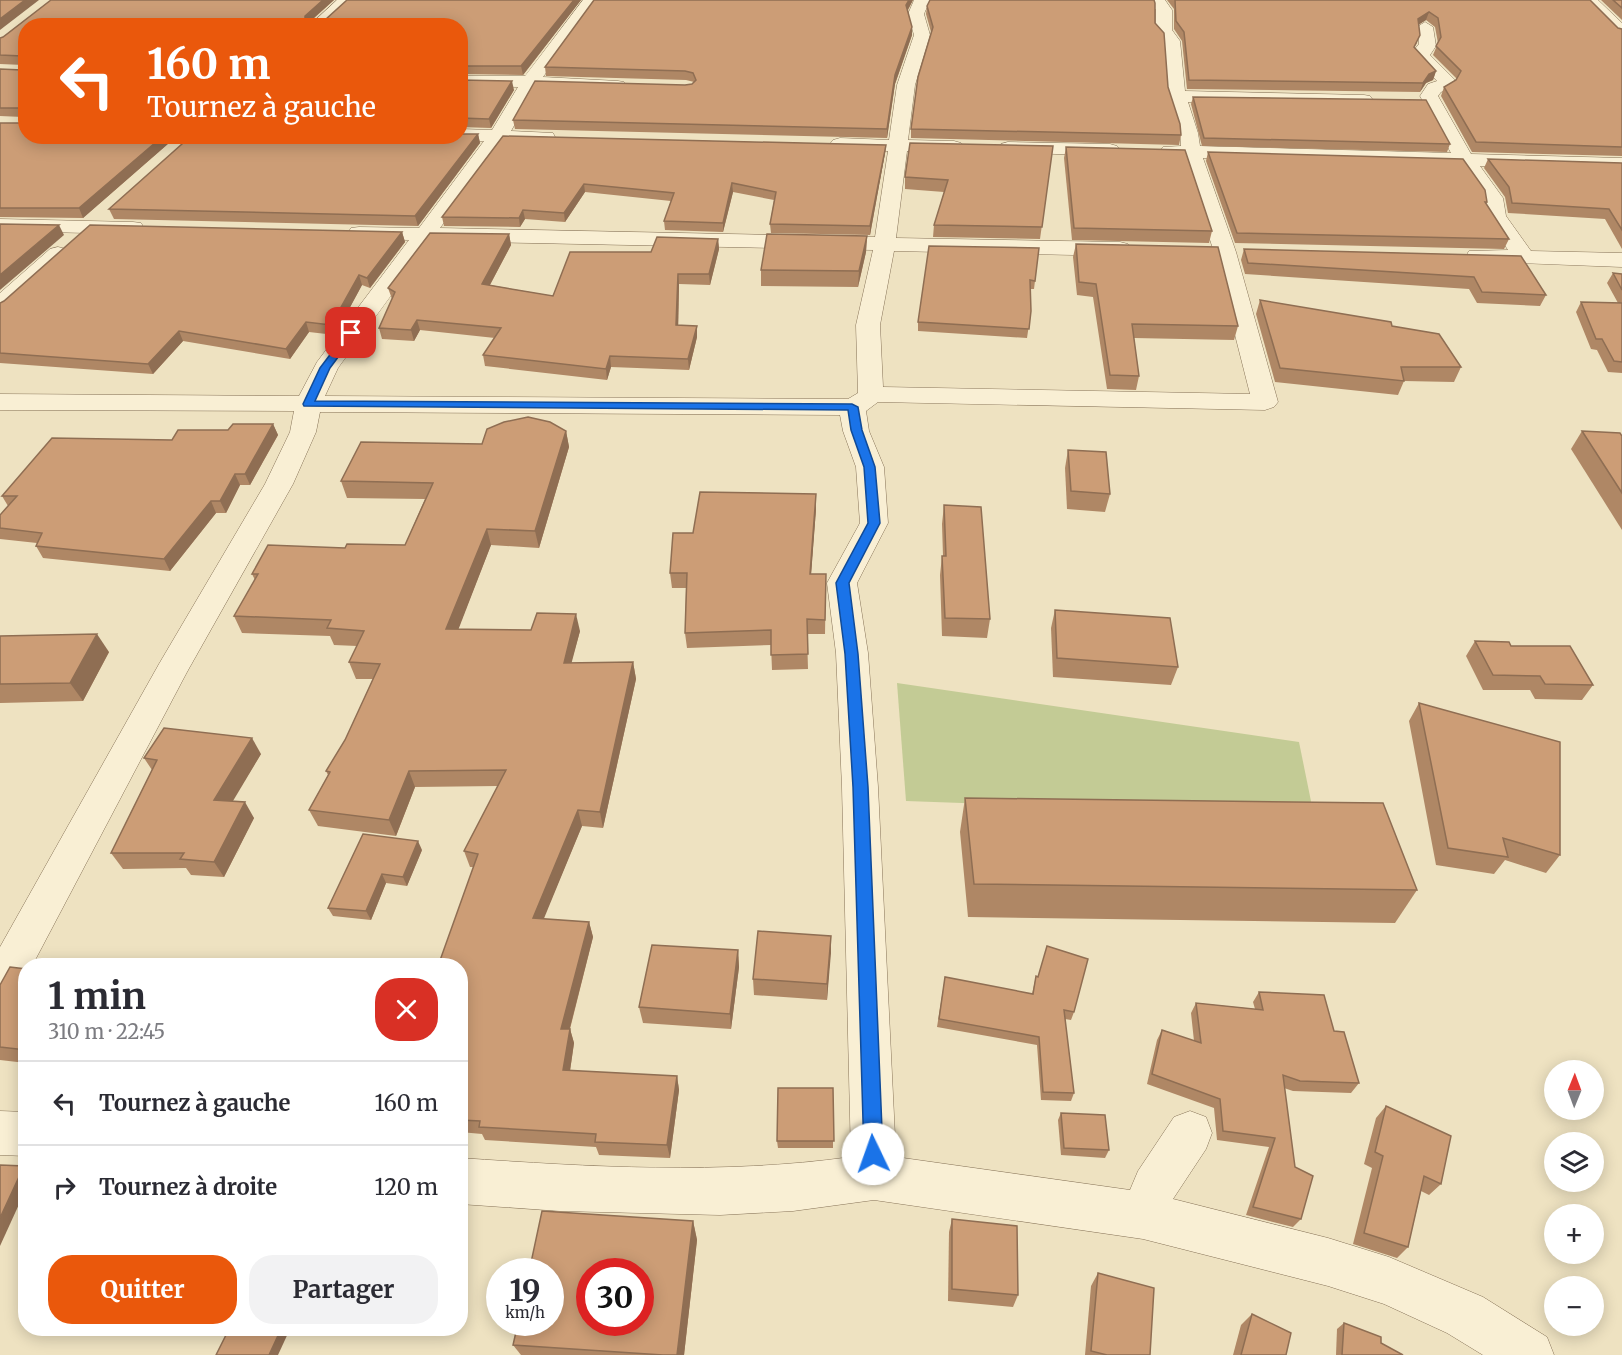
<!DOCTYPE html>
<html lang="fr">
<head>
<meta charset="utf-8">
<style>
	:root { --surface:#fff; --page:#f2f2f3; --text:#2b2b33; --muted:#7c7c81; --line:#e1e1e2; --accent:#ea580c }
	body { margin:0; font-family:Merriweather,serif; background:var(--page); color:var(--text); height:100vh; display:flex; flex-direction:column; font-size:22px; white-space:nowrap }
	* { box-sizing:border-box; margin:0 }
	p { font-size:20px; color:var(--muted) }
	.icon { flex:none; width:33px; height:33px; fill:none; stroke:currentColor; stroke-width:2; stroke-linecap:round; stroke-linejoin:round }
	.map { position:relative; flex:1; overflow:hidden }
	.side { position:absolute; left:18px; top:958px; width:450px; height:378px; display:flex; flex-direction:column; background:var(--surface); border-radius:24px; box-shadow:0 3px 15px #0003 }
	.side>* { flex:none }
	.guide { position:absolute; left:18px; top:18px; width:450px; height:126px; border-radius:24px; box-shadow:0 3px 15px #0003; background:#ea580c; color:#fff; overflow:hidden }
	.needle { width:39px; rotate:1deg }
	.buttons { position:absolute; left:1544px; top:1060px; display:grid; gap:12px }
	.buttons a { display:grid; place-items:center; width:60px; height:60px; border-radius:50%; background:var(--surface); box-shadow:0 3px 15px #0003; font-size:30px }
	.speed { position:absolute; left:486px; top:1258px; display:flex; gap:12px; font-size:30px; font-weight:700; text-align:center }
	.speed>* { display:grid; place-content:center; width:78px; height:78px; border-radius:50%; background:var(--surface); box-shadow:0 3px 15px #0003; line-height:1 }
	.speed small { font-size:15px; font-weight:400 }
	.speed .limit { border:9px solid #d22; background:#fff; color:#111 }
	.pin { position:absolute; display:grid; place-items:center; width:51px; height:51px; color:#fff; margin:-26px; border-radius:12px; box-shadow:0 3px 9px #0006 }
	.me { position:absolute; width:66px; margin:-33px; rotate:357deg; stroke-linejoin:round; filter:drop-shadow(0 0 4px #0008) }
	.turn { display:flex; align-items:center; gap:21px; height:126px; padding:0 30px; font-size:27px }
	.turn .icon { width:78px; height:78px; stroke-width:2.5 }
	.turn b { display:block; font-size:42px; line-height:51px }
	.round { display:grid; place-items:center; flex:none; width:63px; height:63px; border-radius:24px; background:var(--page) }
	.head { display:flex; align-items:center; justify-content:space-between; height:102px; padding:0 30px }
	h1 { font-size:36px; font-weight:700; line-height:45px }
	.action { display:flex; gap:12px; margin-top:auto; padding:12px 30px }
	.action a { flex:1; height:69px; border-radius:24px; background:var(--accent); color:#fff; font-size:24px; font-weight:700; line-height:69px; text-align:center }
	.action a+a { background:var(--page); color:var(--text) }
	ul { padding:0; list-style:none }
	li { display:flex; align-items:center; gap:18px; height:84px; padding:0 30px; border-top:2px solid var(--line) }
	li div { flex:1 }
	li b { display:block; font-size:22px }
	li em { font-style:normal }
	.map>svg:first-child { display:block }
	.green { fill:#c3cb95 }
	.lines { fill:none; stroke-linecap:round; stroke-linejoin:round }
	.minor-casing { stroke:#877358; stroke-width:1 }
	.minor { fill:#f9efd4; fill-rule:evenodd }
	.wall { fill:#af8765 }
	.shaded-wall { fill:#8f6e53 }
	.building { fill:#cc9d76; stroke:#8f6e53; stroke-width:1.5; fill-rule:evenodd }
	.route { fill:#1a73e8; stroke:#114b97; stroke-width:1.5 }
</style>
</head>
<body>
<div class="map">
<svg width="1622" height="1355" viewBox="0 0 1622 1355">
	<rect width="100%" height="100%" fill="#eee2c1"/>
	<polygon class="green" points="897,683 1299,742 1314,816 906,801"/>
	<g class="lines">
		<defs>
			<g id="minor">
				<polygon points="337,0 354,0 327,26 309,26"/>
				<path d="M583,0H599L543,77L618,81L624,82L627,86L624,90L618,91L536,87L511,131L553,133L555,137L553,141L546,143L503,142L440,228L875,237L888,151L840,150L833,148L830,144L833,140L840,138L889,140L897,85L914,35L908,14L914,0H930L924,14L930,35L915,85L908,140L954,141L961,143L964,147L961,151L954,153L907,151L896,238L1120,242L1128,244L1131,249L1128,254L1120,256L894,251L880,325L883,387L1250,394L1214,252L1183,157L1163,155L1160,151L1163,147L1181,146L1180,133L1168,96L1164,41L1156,31V10L1149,0H1165L1172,10V30L1180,41L1185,91L1364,95L1370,96L1373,100L1370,104L1364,105L1188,102L1198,133L1200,146L1451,153L1420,96L1428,84L1437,81L1413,56L1414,50L1419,44L1417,27L1425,22L1433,27L1436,46L1430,55L1455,80L1451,88L1441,92L1438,96L1471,154L1622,158V170L1480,166L1503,198L1506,216L1531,251L1622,253V267L1469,261L1466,256L1469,251L1508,250L1486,216L1483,198L1459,165L1203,158L1236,252L1278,402L1274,407L1265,410L878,402L866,411L869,431L884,467L888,523L857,583L868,653L878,787L896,1157L1130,1190L1138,1171L1174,1117L1190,1111L1206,1117L1212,1133L1206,1149L1173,1199L1328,1238L1389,1257L1483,1297L1547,1337L1554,1355H1483L1447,1333L1384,1304L1328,1286L1143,1239L874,1200L793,1211L720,1215L560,1211L460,1204V1158C591,1167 721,1175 851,1157L842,787L836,653L827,583L860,523L856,467L843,431L840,415L320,412L316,432L293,484L187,672L32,966H26V978L15,999L0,1005V947L159,664L265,484L290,432L294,411L0,410V394L299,396L317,362L409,240L359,239L351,238L348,233L351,228L359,227L419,228L484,141H460L452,136H460V129L492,130L518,87L460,86V76H525ZM431,241L873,250L856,325L858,393L848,399L325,396L338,368Z"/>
				<polygon points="1581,0 1598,0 1622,23 1622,37 1616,35"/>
				<polygon points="1008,142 1110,144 1117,146 1120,150 1117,154 1110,156 1001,152 998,148 1001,144"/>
				<polygon points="0,219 133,222 141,223 144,228 141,233 133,234 0,231"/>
				<polygon points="58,247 66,249 69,254 66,259 8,310 0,312 0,293 50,249"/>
				<polygon points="0,1111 26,1112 26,1156 0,1155"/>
			</g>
		</defs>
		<use href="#minor" class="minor-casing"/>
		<use href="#minor" class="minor"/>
	</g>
	<g class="wall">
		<polygon points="51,0 334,0 313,19 326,19 347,0 581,0 523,75 460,74 460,26 26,26 26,136 177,136 83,218 0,217 0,123 23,123 23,117 0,116 0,69 22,70 24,68 24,65 0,64 0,38 3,37"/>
		<polygon points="913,0 908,10 912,35 895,84 887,138 515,129 513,120 692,84 694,82 686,80 546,76 545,67"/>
		<polygon points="1167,0 1590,0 1618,28 1622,29 1622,156 1472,152 1441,96 1444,87 1457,79 1433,55 1438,43 1435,27 1426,20 1418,25 1417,43 1414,48 1436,71 1433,80 1426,83 1420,92 1187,89 1182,41 1174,29 1174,9"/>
		<polygon points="1601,0 1622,0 1622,20"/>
		<polygon points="927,6 1155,23 1168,87 1181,135 1179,145 911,138 911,129 931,32 926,14"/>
		<polygon points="460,80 514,90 491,128 460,127"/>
		<polygon points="1193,97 1450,144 1447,152 1202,146 1191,104"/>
		<polygon points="478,134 480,143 418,226 114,219 109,209"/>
		<polygon points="503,136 886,145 885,153 870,235 771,233 770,224 774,200 733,192 723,232 665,230 664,221 671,201 585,192 565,222 525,219 520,227 444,226 442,217"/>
		<polygon points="1053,146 1040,239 933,237 934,225 944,192 905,189 905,177"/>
		<polygon points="1066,147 1212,231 1209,243 1072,240 1064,158"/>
		<polygon points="1208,152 1487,202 1486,204 1509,239 1504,249 1235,243 1206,161"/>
		<polygon points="1488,159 1622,163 1622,249 1605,219 1508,213 1505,197 1484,168"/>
		<polygon points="402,232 405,242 370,288 362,285 335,335 309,332 290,359 183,341 153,374 0,363 0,303"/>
		<polygon points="509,234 511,245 490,285 553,296 651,252 718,239 719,249 710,285 679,284 678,325 697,337 689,370 611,367 607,380 485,366 483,355 495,338 420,330 414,341 382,339 379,328 392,299 388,288"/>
		<polygon points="867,236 866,252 858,287 761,286 761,270"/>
		<polygon points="1076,244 1238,326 1234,340 1134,338 1139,376 1136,390 1107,389 1093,297 1077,295 1073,257"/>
		<polygon points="1039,248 1034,289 1030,289 1031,311 1027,338 918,331 918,322"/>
		<polygon points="1244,249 1521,256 1546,295 1540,306 1477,303 1469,289 1245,274 1241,260"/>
		<polygon points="1613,273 1622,274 1622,373 1608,372 1597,350 1591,349 1576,312 1581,302 1618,303 1607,283"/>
		<polygon points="1260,300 1392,326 1461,367 1454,382 1404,381 1398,395 1275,382 1256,314"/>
		<polygon points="273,424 278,435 250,485 240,485 226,513 216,513 170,571 43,558 36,546 37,543 0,539 0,515 8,506 2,496 172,440"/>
		<polygon points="566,431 569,447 539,548 491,545 458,629 580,631 571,663 633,662 636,679 603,828 582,826 543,919 589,922 593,937 570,1029 574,1043 570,1071 677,1076 679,1090 670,1158 599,1155 596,1147 485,1140 482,1134 460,1132 460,966 473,867 470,867 464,851 498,786 415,787 396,836 318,826 309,810 328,775 326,771 345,740 373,679 356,679 349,662 357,646 334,645 330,636 242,633 234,616 255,580 252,574 345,548 405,545 425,499 347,498 341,481 482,444"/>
		<polygon points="1582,431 1622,436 1622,530 1571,449"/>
		<polygon points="1068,450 1110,494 1105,512 1067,509 1065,468"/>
		<polygon points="944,505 990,619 987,638 942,636 940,575 942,556 943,556 942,524"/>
		<polygon points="816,509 811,574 826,574 825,634 807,634 808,669 772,670 771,645 687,648 685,633 686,588 672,588 670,573 693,533"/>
		<polygon points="1055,610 1178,667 1171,685 1053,677 1051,628"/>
		<polygon points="0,636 109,652 83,701 0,703"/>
		<polygon points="1475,641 1511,646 1593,685 1582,700 1535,699 1530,690 1483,690 1466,656"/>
		<polygon points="1419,703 1560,855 1546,873 1505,860 1494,874 1436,865 1409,721"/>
		<polygon points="261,754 232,801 254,818 224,877 191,875 186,868 123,869 111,853 152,770 144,758"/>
		<polygon points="965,798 1417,890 1395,923 968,917 960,832"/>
		<polygon points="422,850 407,886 386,883 371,920 333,916 328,908"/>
		<polygon points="831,936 827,1000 754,995 753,979"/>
		<polygon points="738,950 739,967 731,1029 643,1023 639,1007"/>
		<polygon points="26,969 26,1063 0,1060 0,985"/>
		<polygon points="1036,976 1074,1012 1071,1020 1065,1019 1074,1093 1071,1101 1041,1100 1037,1045 937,1027 945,977 1032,994"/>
		<polygon points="1259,992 1334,1031 1359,1083 1351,1093 1293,1091 1284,1088 1301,1219 1293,1227 1246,1215 1269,1147 1217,1140 1214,1108 1147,1084 1157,1040 1162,1030 1194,1041 1191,1013 1196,1003 1255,1009 1253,1002"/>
		<polygon points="833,1088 833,1148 778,1148 777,1141"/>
		<polygon points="1386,1106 1441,1184 1429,1195 1421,1191 1408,1247 1397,1258 1353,1244 1372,1168 1364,1164 1376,1118"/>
		<polygon points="1061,1113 1109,1150 1105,1158 1061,1155 1058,1120"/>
		<polygon points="952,1219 1018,1295 1013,1307 948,1301 949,1232"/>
		<polygon points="693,1221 697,1240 684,1355 521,1355 513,1345"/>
		<polygon points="1098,1273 1150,1355 1085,1355 1091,1286"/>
		<polygon points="1252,1314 1286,1355 1233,1355 1241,1325"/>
		<polygon points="1344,1323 1381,1343 1403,1355 1336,1355 1337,1329"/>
	</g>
	<g class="shaded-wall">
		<polygon points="25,0 39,0 0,30 0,19"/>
		<polygon points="323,0 334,0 307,24 305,19 305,16"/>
		<polygon points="574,0 581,0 523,75 521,66"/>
		<polygon points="909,0 913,0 906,13 906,5"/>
		<polygon points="1429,12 1426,20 1415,27 1418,19"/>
		<polygon points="912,27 912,35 895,84 887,138 887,129 895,75"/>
		<polygon points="1436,71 1433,80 1426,83 1420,92 1423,83 1429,74"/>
		<polygon points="512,81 514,90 491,128 489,119"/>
		<polygon points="478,134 480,143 418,226 415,216"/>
		<polygon points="163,136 177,136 83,218 79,208"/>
		<polygon points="886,145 885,153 870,235 870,226"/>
		<polygon points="732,183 733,192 723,232 723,223"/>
		<polygon points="584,184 585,192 565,222 564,213"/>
		<polygon points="523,210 525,219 520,227 519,218"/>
		<polygon points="59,225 64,235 0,290 0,275"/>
		<polygon points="402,232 405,242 370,288 367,278"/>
		<polygon points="509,234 511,245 485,294 482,284"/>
		<polygon points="867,236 866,252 858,287 859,271"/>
		<polygon points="718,239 719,249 710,285 709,274"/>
		<polygon points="678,274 679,284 678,336 676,325"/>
		<polygon points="359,275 362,285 335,335 331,325"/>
		<polygon points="417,320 420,330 414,341 411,330"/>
		<polygon points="306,322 309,332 290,359 286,349"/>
		<polygon points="697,326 697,337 689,370 688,359"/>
		<polygon points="179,331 183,341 153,374 148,364"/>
		<polygon points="610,356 611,367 607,380 606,369"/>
		<polygon points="273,424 278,435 250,485 245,474"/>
		<polygon points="566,431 569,447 539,548 535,531"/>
		<polygon points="235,474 240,485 226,513 220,501"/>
		<polygon points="816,494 816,509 810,589 810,574"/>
		<polygon points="211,501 216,513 170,571 164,559"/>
		<polygon points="487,529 491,545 452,646 446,629"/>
		<polygon points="576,614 580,631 567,680 564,663"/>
		<polygon points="97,634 109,652 83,701 70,683"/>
		<polygon points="633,662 636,679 603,828 600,812"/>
		<polygon points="252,738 261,754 224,816 214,800"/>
		<polygon points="409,771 415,787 396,836 389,820"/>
		<polygon points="245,802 254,818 224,877 214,862"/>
		<polygon points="578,810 582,826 538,933 533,918"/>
		<polygon points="418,841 422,850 407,886 403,877"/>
		<polygon points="382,874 386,883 371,920 366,911"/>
		<polygon points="589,922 593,937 566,1043 561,1029"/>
		<polygon points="831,936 831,953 827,1000 827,984"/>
		<polygon points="738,950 739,967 731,1029 730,1014"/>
		<polygon points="570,1029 574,1043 568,1084 563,1070"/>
		<polygon points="677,1076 679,1090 670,1158 667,1145"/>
		<polygon points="24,1166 26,1167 26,1189 0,1246 0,1218"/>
		<polygon points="693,1221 697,1240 684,1355 677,1355"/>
		<polygon points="281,1329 290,1329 278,1355 269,1355"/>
	</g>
	<g class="building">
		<polygon points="0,0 25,0 0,19"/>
		<polygon points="51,0 323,0 305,16 305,19 326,19 347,0 574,0 521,66 460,66 460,26 26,26 26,136 163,136 79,208 0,208 0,123 23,123 23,108 0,108 0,69 22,70 24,68 24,58 22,56 0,55 0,38 3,37"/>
		<polygon points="594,0 909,0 906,5 912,27 895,75 887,129 513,120 535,81 685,85 692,84 696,80 693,73 685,71 545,67"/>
		<polygon points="930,0 1154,0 1155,3 1155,23 1164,33 1168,87 1180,124 1181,135 911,129 918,77 933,27 927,6"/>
		<polygon points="1175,0 1590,0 1618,28 1622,29 1622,147 1476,142 1444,87 1456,80 1461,71 1436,46 1441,37 1438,18 1429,12 1418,19 1420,35 1414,47 1436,71 1429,74 1423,83 1189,80 1184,32 1176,21"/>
		<polygon points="1613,0 1622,0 1622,8"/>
		<polygon points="460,80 512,81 489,119 460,118"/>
		<polygon points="1193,97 1426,100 1450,144 1204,138"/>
		<polygon points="460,134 478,134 415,216 109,209 191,136 460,136"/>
		<polygon points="503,136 886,145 870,226 770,224 776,192 732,183 723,223 664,221 674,193 584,184 564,213 523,210 519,218 442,217"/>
		<polygon points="910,143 1053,146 1042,227 934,225 948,180 905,177"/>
		<polygon points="1066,147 1185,150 1212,231 1074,228"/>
		<polygon points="1208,152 1463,159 1485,190 1487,202 1485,202 1509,239 1237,233"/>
		<polygon points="1488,159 1622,163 1622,230 1609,209 1512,203 1509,187"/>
		<polygon points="0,224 59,225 0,275"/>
		<polygon points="90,225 402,232 367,278 359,275 331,325 306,322 286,349 179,331 148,364 0,353 0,303 4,301"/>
		<polygon points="430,233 509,234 482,284 553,296 570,252 651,252 657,237 718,239 709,274 678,274 676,325 697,326 688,359 610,356 606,369 483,355 501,328 417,320 411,330 379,328 395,292 388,288"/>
		<polygon points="767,234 867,236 859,271 761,270"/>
		<polygon points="1076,244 1218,247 1238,326 1132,324 1139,376 1110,375 1096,284 1079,282"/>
		<polygon points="929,246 1039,248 1035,281 1030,280 1031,311 1029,329 918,322"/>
		<polygon points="1244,249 1521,256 1546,295 1482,292 1474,277 1248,263"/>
		<polygon points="1613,273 1622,274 1622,290"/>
		<polygon points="1260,300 1391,322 1392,326 1439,334 1461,367 1401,367 1404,381 1280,368"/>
		<polygon points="1581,302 1622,303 1622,362 1614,361 1602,339 1596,339"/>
		<polygon points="528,417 550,422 566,431 535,531 487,529 446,629 531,630 537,613 576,614 564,663 633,662 600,812 578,810 533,918 589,922 561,1029 570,1029 563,1070 677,1076 667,1145 595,1142 596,1134 479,1127 480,1121 460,1120 460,966 438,966 478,854 464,851 506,770 409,771 389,820 309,810 330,772 326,771 345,740 380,664 349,662 364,631 327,628 331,620 234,616 258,574 252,574 268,545 345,548 347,544 405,545 433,483 341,481 361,442 482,444 487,429 504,422"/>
		<polygon points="233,424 273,424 245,474 235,474 220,501 211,501 164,559 36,546 42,533 0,528 0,515 17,496 2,496 52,438 172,440 178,430 228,430"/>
		<polygon points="1582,431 1620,433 1622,436 1622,493"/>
		<polygon points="1068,450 1106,452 1110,494 1071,491"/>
		<polygon points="700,492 816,494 810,574 826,574 825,620 807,619 808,654 771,655 771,630 685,633 687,573 670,573 673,533 693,533"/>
		<polygon points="944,505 981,507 990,619 945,618 942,556 946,556"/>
		<polygon points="1055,610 1170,618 1178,667 1057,658"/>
		<polygon points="97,634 70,683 0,684 0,636"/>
		<polygon points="1475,641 1509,642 1511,646 1570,646 1593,685 1545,684 1540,676 1493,675"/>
		<polygon points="1419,703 1560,742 1560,855 1503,838 1508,857 1448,848"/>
		<polygon points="164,728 252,738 214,800 245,802 214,862 180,859 184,853 111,853 157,760 144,758"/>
		<polygon points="965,798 1383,803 1417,890 974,884"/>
		<polygon points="363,834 418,841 403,877 382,874 366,911 328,908"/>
		<polygon points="758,931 831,936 827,984 753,979"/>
		<polygon points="652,945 738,950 730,1014 639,1007"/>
		<polygon points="1047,946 1088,959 1074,1012 1064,1010 1074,1093 1043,1092 1039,1037 939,1019 945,977 1033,994 1036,976 1038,977"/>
		<polygon points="10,967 26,969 26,1050 0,1047 0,985"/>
		<polygon points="1259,992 1324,995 1334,1031 1344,1032 1359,1083 1300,1081 1283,1075 1295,1167 1313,1176 1301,1219 1253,1207 1275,1138 1223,1131 1220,1099 1152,1074 1162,1030 1201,1043 1196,1003 1263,1010"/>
		<polygon points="778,1088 833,1088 834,1141 777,1141"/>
		<polygon points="1386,1106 1451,1136 1441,1184 1424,1176 1408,1247 1364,1233 1383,1156 1375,1152"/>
		<polygon points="1061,1113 1105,1115 1109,1150 1064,1148"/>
		<polygon points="0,1165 24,1166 0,1218"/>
		<path d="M542,1211L693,1221L677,1355H663L513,1345L518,1323H550V1272H529ZM590,1272H640V1323H590Z"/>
		<polygon points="952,1219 1017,1226 1018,1295 952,1289"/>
		<polygon points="1098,1273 1154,1288 1150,1355 1107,1355 1091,1351"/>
		<polygon points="1252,1314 1291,1333 1286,1355 1241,1355"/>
		<polygon points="1344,1323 1381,1337 1381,1343 1403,1355 1342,1355"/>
		<polygon points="229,1329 281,1329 269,1355 216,1355"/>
	</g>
	<polygon class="route" points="351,330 356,333 330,368 315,401 852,404 858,407 862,430 875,467 880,523 849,583 858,654 868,787 883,1154 880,1161 873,1163 867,1161 864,1154 853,787 845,654 836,583 868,523 864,467 851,430 848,410 304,406 303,404 320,368 348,331"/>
</svg>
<div class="buttons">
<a><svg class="needle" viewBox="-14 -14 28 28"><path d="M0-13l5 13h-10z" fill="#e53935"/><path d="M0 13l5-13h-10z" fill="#7c7c81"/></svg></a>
<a><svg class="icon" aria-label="layers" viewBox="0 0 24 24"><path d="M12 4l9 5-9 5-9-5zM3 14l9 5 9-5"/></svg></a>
<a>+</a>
<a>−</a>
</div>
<div class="speed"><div>19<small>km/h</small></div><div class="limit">30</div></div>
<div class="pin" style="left:351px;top:333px;background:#d93025"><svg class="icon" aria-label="arrive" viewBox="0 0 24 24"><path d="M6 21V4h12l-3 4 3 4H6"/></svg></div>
<svg class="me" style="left:873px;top:1154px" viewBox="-20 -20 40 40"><circle r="19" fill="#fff"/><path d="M0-13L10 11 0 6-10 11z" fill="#1a73e8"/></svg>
<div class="guide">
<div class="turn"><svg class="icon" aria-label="left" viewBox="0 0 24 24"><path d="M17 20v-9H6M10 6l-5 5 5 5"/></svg><div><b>160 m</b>Tournez à gauche</div></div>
</div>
<section class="side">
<div class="head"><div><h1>1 min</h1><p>310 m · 22:45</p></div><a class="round" style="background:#d93025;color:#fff"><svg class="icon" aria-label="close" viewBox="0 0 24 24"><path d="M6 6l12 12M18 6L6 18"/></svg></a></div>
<ul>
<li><svg class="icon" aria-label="left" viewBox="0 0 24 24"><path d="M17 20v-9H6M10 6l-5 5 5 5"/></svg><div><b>Tournez à gauche</b></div><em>160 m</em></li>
<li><svg class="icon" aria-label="right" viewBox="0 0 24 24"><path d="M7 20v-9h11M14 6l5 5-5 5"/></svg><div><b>Tournez à droite</b></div><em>120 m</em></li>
</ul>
<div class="action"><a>Quitter</a><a>Partager</a></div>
</section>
</div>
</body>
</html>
